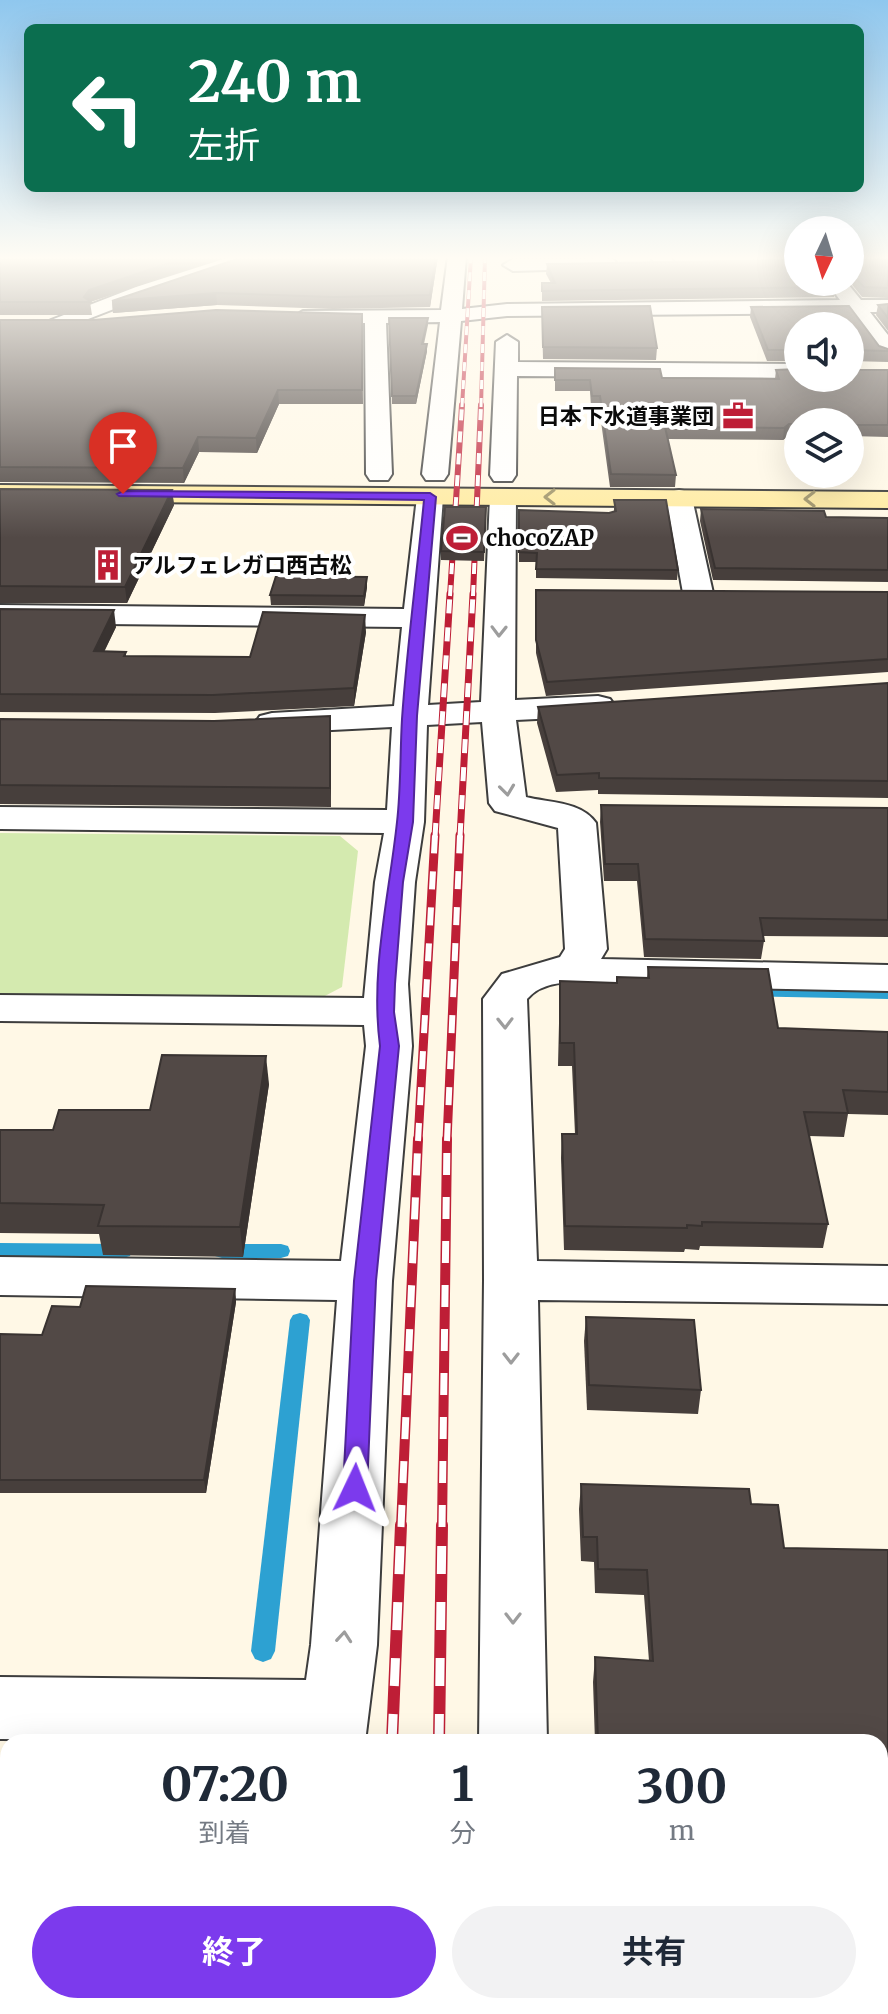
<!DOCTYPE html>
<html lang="ja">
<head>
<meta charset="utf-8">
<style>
	:root { --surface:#fff; --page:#f2f2f3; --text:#1f2937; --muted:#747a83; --accent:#7c3aed }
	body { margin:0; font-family:Merriweather,"Noto Sans JP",serif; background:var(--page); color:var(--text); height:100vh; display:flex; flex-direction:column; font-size:30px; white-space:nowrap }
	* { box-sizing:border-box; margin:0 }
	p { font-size:26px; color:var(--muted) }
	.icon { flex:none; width:44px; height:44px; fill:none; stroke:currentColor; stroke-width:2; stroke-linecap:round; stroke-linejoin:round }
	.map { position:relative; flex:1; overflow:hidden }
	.drawer { position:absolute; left:0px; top:1734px; width:888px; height:280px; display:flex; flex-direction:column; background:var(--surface); border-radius:24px 24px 0 0; box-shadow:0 8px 32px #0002 }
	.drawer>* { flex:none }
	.guide { position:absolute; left:24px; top:24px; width:840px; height:168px; border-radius:12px; box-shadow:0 8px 32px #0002; background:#0b6e4f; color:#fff; overflow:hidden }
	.needle { width:52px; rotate:184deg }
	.controls { position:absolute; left:784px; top:216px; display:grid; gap:16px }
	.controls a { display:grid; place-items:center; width:80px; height:80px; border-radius:50%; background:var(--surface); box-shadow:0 8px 32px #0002; font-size:40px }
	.pin { position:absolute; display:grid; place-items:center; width:68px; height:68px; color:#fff; margin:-82px -34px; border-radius:50% 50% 50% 0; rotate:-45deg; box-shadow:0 0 8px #0007 }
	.pin .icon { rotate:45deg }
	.me { position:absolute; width:88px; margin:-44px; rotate:2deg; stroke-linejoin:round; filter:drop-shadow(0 0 6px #0008) }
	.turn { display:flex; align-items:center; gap:28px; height:168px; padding:0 32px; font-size:36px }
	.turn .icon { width:104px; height:104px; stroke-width:2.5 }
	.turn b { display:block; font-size:56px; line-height:68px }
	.eta { display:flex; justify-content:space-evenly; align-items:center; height:136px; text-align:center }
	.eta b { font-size:48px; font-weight:700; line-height:56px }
	.primary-button { display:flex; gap:16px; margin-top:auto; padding:16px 32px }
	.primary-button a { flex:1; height:92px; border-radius:48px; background:var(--accent); color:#fff; font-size:32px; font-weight:700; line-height:92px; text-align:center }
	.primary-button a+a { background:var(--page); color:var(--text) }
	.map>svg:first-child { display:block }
	.green { fill:#d4eaaf }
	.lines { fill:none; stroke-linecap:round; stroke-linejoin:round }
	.stream { fill:#2da1d2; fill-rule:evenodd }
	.street-casing { stroke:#3d3d3d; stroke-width:4 }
	.secondary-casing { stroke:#2c2c2c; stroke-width:4 }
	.street { fill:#fff; fill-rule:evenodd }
	.secondary { fill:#ffeba1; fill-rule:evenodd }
	.rail-far5-casing { stroke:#be1e36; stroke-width:4 }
	.rail-far4-casing { stroke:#be1e36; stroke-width:6 }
	.rail-far3-casing { stroke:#be1e36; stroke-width:7 }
	.rail-far2-casing { stroke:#be1e36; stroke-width:9 }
	.rail-far1-casing { stroke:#be1e36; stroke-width:10 }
	.rail-casing { stroke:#be1e36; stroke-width:12 }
	.rail-far5 { stroke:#fff; stroke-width:3; stroke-dasharray:9; stroke-linecap:butt }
	.rail-far4 { stroke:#fff; stroke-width:4; stroke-dasharray:11; stroke-linecap:butt }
	.rail-far3 { stroke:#fff; stroke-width:5; stroke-dasharray:14; stroke-linecap:butt }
	.rail-far2 { stroke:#fff; stroke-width:6; stroke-dasharray:18; stroke-linecap:butt }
	.rail-far1 { stroke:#fff; stroke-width:7; stroke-dasharray:22; stroke-linecap:butt }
	.rail { stroke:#fff; stroke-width:9; stroke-dasharray:28; stroke-linecap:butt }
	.wall { fill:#473f3c }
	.shaded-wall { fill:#393331 }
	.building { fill:#524946; stroke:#393331; stroke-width:2 }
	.oneway { stroke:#9d9165 }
	.oneway2 { stroke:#9d9d9d }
	.route { fill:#7c3aed; stroke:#51269a; stroke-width:2 }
	.labels { text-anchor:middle; stroke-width:8; stroke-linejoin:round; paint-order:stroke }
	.far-poi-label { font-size:22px; font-weight:bold; fill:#0a0a0a; stroke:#fff; text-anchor:start }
</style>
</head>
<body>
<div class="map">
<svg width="888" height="2014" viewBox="0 0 888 2014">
	<rect width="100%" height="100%" fill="#fff8e6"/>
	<polygon class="green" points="0,833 340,836 358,851 342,987 321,998 0,995"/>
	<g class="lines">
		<g class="stream">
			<polygon points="791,256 798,256 798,262"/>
			<polygon points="750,988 888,989 888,999 744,996 742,993 744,990"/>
			<polygon points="0,1243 123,1244 130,1246 132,1251 130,1256 123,1258 0,1257"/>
			<polygon points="222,1244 281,1244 288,1246 290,1251 288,1256 281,1258 222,1258 215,1256 213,1251 215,1246"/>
			<polygon points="300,1313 307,1315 310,1320 275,1651 271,1659 263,1662 255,1659 251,1651 290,1320 293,1315"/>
			<polygon points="209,2006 237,2006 236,2014 208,2014"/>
		</g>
		<defs>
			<g id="street">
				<polygon points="233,256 261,256 259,260 150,295 65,328 51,328 47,324 51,320 136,287"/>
				<polygon points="448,256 466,256 462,309 507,304 840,300 831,288 841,282 848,284 861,300 888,300 888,312 870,312 888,335 888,357 880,355 849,313 507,316 461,321 448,474 444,480 426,480 422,474 440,322 386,323 392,474 388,480 370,480 366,474 365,323 303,323 293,317 303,311 441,310"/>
				<polygon points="650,256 669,256 675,263 672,267 658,267"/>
				<polygon points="607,258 614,260 617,264 614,268 513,271 503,265 513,259"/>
				<polygon points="507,335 518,342 518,362 798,364 798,378 517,376 516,475 512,481 494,481 490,475 496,342"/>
				<path d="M430,489L440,491L443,497L428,705L481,702L490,497L493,491H513L516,497L515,700L598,696L610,699L615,706L610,713L598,716L516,720L526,797C549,803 581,801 596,823L607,949L601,959L888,965V991L593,985C571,980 542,981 527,999L537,1261L888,1266V1304L538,1300L547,1742H479L484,1280L483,999L502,974L560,957L565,949L558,828L495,811L489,803L482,722L427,725L424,822L415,882L408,984L412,1046L392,1281L377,1645L365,1742L0,1739V1677L306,1680L311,1645L337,1300L0,1295V1257L341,1261L366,1046L364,1025L0,1021V995L364,998L375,882L384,833L0,829V807L387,810L392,727L272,733L260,730L255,723L260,716L272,713L394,706L402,627L0,623V605L404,609L417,497L420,491Z"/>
				<polygon points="679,490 689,492 692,498 713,593 709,599 698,602 687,599 683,593 666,498 669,492"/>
				<rect x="880" y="1786" width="8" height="70"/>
				<rect x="271" y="2006" width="78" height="8"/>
				<rect x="477" y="2006" width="78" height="8"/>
			</g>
			<polygon id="secondary" points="0,485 888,492 888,508 0,501"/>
		</defs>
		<use href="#street" class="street-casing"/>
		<use href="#secondary" class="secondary-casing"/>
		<use href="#street" class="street"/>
		<use href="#secondary" class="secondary"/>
		<defs>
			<g id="rail-far5">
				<polyline points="462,407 471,256"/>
				<polyline points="481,407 485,256"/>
			</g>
			<g id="rail-far4">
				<polyline points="450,596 462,405"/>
				<polyline points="473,596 481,405"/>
			</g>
			<g id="rail-far3">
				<polyline points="435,837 450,594"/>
				<polyline points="460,837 473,594"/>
			</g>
			<g id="rail-far2">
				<polyline points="418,1141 435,835"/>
				<polyline points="447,1141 460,835"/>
			</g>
			<g id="rail-far1">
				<polyline points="401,1527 418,1139"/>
				<polyline points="442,1527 447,1139"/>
			</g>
			<g id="rail">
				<polyline points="392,1742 401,1525"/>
				<polyline points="439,1742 442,1525"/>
				<polyline points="381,2006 381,2014"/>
				<polyline points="435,2014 436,2006"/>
			</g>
		</defs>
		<use href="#rail-far5" class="rail-far5-casing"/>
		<use href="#rail-far4" class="rail-far4-casing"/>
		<use href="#rail-far3" class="rail-far3-casing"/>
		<use href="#rail-far2" class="rail-far2-casing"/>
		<use href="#rail-far1" class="rail-far1-casing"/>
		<use href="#rail" class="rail-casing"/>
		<use href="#rail-far5" class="rail-far5"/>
		<use href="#rail-far4" class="rail-far4"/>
		<use href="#rail-far3" class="rail-far3"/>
		<use href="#rail-far2" class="rail-far2"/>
		<use href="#rail-far1" class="rail-far1"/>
		<use href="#rail" class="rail"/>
	</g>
	<g class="wall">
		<polygon points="125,256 226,256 90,302 92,315 0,315 0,259 121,258"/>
		<polygon points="246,256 438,256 430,307 333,309 217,305 113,313 112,301"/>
		<polygon points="850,256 888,256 888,298 862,297 850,282"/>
		<polygon points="547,264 837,282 834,284 835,287 834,297 542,301 542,283 551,283 546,274"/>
		<polygon points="888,304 888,331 876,315 878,305"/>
		<polygon points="751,307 888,349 888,362 850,361 798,326 798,361 767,361 750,317"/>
		<polygon points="362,314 363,404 279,404 257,453 199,452 184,483 0,482 0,320 93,320"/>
		<polygon points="389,318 428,318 428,325 424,344 427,351 416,404 392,404"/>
		<polygon points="542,319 657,348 656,360 543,359"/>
		<polygon points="555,368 662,378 775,379 776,370 888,370 888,437 850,436 850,422 798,422 798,436 788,436 783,440 668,439 676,475 675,487 610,487 599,407 591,407 590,391 555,391"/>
		<polygon points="0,489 172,490 174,505 127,603 0,603"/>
		<polygon points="614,500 678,570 677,580 536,578 536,562 519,562 519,510 609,513 614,512"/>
		<polygon points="486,507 484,561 441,560 441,551"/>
		<polygon points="701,509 826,517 888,518 888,582 713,580 700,521"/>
		<polygon points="367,577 367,587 364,606 271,605 270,595"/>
		<polygon points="536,590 888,592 888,672 546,696 536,653"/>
		<polygon points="0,609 116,627 104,651 126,652 126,656 250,657 366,632 354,706 215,713 0,712"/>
		<polygon points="888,683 888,798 598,794 598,790 556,792 537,723 538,707"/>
		<polygon points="330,716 331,807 0,804 0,719 214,721"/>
		<polygon points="601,805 888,808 888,937 763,936 764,941 761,959 644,957 637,881 604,881 600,822"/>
		<polygon points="648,967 778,1028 888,1032 888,1115 848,1114 844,1137 809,1136 828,1224 823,1248 700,1246 699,1250 685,1249 684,1252 564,1250 561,1158 562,1134 575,1134 572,1066 558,1066 560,981 616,983 647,978"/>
		<polygon points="269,1084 243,1257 103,1255 99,1234 0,1233 0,1130 53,1130"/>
		<polygon points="235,1289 236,1302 206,1493 0,1493 0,1334 42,1335 80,1307"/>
		<polygon points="586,1317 701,1390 698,1414 587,1410 584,1341"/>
		<polygon points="581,1484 751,1504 784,1548 888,1550 888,1785 880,1785 880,1742 595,1742 593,1682 595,1657 649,1661 644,1595 595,1593 594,1562 581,1561 579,1509"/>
		<polygon points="880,1805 888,1850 888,1954 880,1953"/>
		<polygon points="660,2006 763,2006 764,2014 660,2014"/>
	</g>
	<g class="shaded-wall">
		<polygon points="190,256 226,256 90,302 84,297 89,290"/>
		<polygon points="436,256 438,256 430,307 430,295"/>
		<polygon points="216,293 217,305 113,313 112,301"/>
		<polygon points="427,344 427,351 416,404 416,396"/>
		<polygon points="278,390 279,404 257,453 256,438"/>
		<polygon points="789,424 788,436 783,440 784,428"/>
		<polygon points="198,437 199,452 184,483 183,468"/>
		<polygon points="172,490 174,505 127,603 125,587"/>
		<polygon points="367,577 367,587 364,606 364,596"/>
		<polygon points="114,610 116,627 96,669 94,651"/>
		<polygon points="365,615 366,632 354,706 354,688"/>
		<polygon points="330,716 331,734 331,807 330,788"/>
		<polygon points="266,1056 269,1084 243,1257 240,1227"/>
		<polygon points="235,1289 236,1302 206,1493 204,1480"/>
	</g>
	<g class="building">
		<polygon points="7,256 114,256 121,258 125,256 190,256 89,290 84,297 91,302 0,302 0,259 6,258"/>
		<polygon points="246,256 436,256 430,295 333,297 216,293 112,301"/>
		<polygon points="850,256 888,256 888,288 864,287 850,272"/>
		<polygon points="798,260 798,282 832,282 835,287 542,291 542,283 555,283 547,264"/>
		<polygon points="888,304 888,318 878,305"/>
		<polygon points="650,306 657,348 543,347 542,307"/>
		<polygon points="849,306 879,346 888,349 888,351 851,350 850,352 850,326 798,326 798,350 768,350 751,307"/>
		<polygon points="216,310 362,314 362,390 278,390 256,438 198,437 183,468 0,467 0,320 93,320"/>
		<polygon points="389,318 428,318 422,344 427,344 416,396 392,396"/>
		<polygon points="555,368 660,369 662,378 779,379 776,370 798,369 798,378 850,378 850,368 852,370 888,370 888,425 850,425 850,422 798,422 798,424 789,424 784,428 665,427 676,475 611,474 600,396 592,396 590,380 555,380"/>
		<polygon points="0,489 172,490 125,587 0,586"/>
		<polygon points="614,500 666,500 678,570 536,569 537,553 519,552 519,510 609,513 616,511"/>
		<polygon points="445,507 486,507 484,552 441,551"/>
		<polygon points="701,509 824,511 826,517 888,518 888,570 715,568"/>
		<polygon points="276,576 367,577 364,596 270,595"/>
		<polygon points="536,590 888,592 888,659 547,682 536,640"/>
		<polygon points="0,609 114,610 94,651 126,652 124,656 250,657 263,612 365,615 354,688 213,695 0,694"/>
		<polygon points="888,683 888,781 599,778 599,773 557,775 538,707"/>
		<polygon points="330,716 330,788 0,785 0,719 214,721"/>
		<polygon points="601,805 888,808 888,920 760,918 764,941 645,939 638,864 605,864"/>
		<polygon points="648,967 768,969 778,1028 888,1032 888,1092 843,1090 848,1113 804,1112 828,1224 702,1222 702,1226 687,1225 687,1228 565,1226 562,1134 577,1134 574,1043 560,1043 560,981 617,983 617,977 649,978"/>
		<polygon points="162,1055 266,1056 240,1227 98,1226 104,1205 0,1203 0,1130 53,1130 59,1110 150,1110"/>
		<polygon points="86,1286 235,1289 204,1480 0,1480 0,1334 42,1335 52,1306 80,1307"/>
		<polygon points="586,1317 694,1320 701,1390 589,1385"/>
		<polygon points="581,1484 749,1489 751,1504 778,1505 784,1548 888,1550 888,1761 880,1760 880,1742 598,1742 595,1657 653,1661 647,1570 598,1569 597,1537 583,1537"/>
		<polygon points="880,1805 888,1850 888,1930 886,1930 880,1895"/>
		<polygon points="664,2006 763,2006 764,2014 665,2014"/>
	</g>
	<defs><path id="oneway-chevron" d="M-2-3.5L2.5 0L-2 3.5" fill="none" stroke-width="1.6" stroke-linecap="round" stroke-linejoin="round" transform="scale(2)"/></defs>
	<g class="oneway">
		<use href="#oneway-chevron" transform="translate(550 497) rotate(-180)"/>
		<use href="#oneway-chevron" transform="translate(810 499) rotate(-180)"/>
	</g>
	<g class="oneway2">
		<use href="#oneway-chevron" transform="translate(499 631) rotate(91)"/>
		<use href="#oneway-chevron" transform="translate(507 790) rotate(83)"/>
		<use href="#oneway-chevron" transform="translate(505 1023) rotate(89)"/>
		<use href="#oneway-chevron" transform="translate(511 1358) rotate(90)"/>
		<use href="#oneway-chevron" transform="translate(513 1618) rotate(90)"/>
		<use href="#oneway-chevron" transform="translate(344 1637) rotate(-85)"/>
	</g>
	<linearGradient id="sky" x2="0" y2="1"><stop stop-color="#8fc7ee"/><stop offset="0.48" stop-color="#fffcf4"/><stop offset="1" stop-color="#fffcf4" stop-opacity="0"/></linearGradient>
	<rect width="888" height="538" fill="url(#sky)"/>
	<path class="route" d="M123,491L430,493L436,497L417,716L413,822L403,882L395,984L394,1012L399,1046L376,1281L367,1488L364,1495L355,1498L346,1495L343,1488L354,1281L380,1046C370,970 389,897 397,822C401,788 400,753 402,719C407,646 417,573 424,500L119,496L117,494Z"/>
	<defs>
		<symbol id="office-bare" viewBox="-9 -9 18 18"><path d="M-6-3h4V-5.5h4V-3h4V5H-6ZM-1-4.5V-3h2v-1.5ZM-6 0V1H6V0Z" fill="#be1e36" stroke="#fff" stroke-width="2.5" paint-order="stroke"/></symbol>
		<symbol id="stadium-bare" viewBox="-9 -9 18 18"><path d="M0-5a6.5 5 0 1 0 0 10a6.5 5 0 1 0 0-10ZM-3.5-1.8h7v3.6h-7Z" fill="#be1e36" stroke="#fff" stroke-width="2.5" paint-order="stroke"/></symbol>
		<symbol id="building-bare" viewBox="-9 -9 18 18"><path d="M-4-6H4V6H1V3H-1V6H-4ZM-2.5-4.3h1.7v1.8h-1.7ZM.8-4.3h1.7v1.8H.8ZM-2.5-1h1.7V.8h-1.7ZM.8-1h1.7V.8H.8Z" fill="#be1e36" stroke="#fff" stroke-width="2.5" paint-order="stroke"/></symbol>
	</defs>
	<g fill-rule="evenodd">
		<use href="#office-bare" x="716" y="394" width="44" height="44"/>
		<use href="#stadium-bare" x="440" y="516" width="44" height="44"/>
		<use href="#building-bare" x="86" y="543" width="44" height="44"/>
	</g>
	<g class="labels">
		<g class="far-poi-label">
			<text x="714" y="424" text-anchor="end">日本下水道事業団</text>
			<text x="486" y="546">chocoZAP</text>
			<text x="132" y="573">アルフェレガロ西古松</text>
		</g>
	</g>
</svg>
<div class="controls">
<a><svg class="needle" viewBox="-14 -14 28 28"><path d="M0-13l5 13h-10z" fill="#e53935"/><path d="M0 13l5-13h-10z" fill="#747a83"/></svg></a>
<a><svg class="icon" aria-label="sound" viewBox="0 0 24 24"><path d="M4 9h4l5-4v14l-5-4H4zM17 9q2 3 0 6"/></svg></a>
<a><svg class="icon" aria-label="layers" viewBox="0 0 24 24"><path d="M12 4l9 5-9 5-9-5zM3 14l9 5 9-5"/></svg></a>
</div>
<div class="pin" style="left:123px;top:494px;background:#d93025"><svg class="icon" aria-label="arrive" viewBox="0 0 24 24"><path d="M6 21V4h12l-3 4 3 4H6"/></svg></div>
<svg class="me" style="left:355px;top:1488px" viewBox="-20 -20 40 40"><path d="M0-17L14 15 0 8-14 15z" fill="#7c3aed" stroke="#fff" stroke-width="4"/></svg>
<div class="guide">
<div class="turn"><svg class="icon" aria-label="left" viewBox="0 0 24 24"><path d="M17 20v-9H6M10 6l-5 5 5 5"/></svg><div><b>240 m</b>左折</div></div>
</div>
<section class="drawer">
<div class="eta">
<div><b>07:20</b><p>到着</p></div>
<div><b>1</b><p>分</p></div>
<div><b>300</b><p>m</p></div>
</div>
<div class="primary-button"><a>終了</a><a>共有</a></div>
</section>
</div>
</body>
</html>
